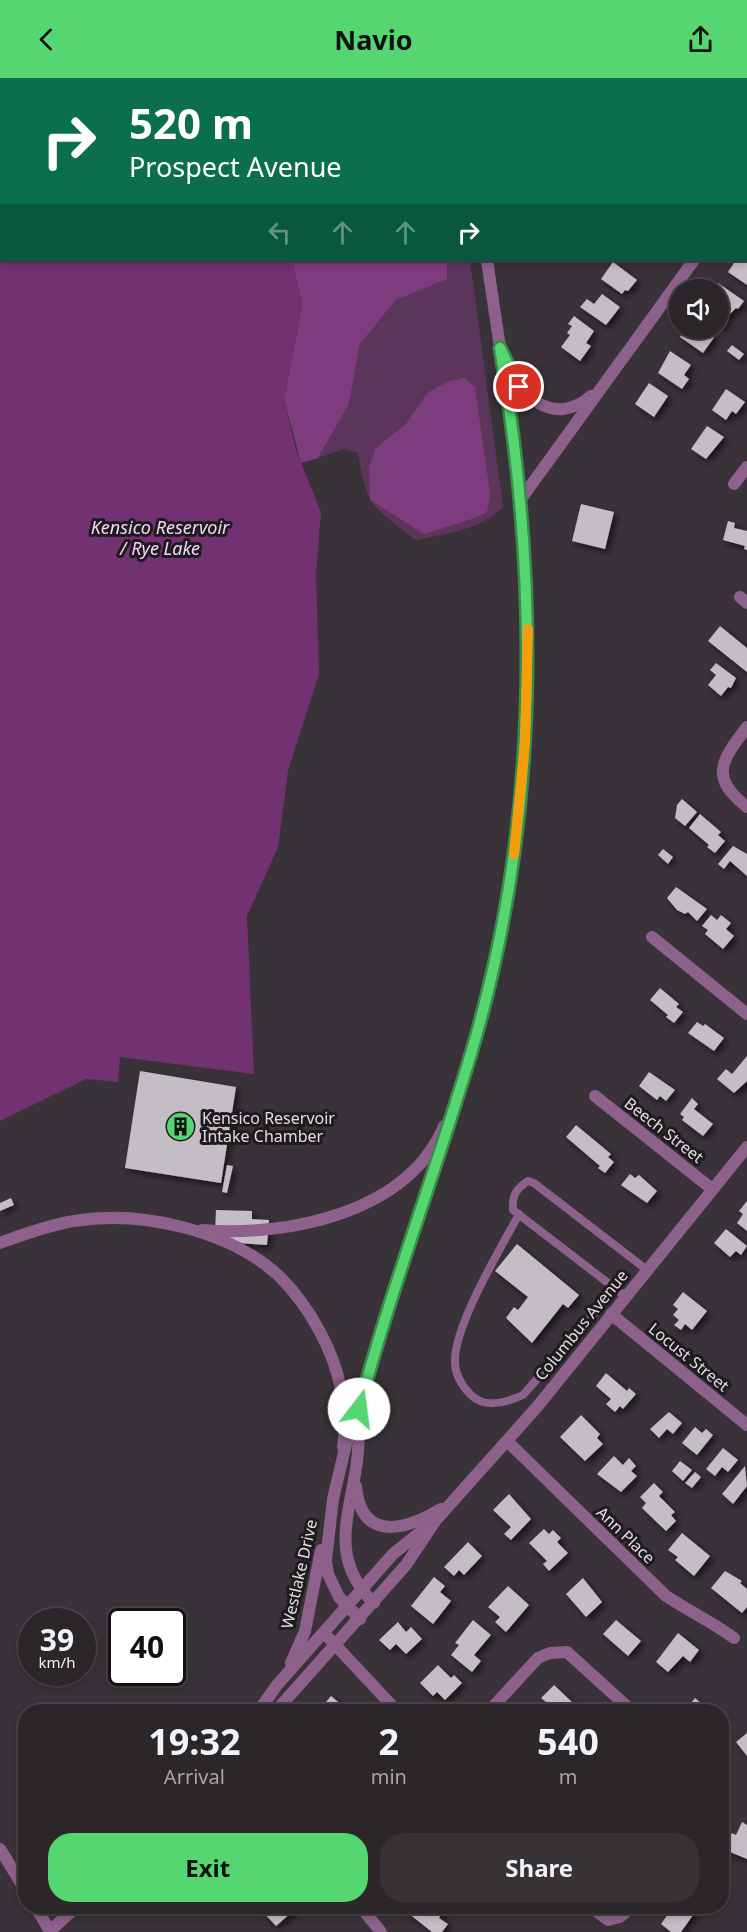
<!DOCTYPE html>
<html lang="en">
<head>
<meta charset="utf-8">
<style>
	:root { --surface:#2b262a; --page:#373236; --text:#f1f3f6; --muted:#a6a5a8; --line:#474347; --accent:#56d671 }
	body { margin:0; font-family:"Noto Sans",sans-serif; background:var(--page); color:var(--text); height:100vh; display:flex; flex-direction:column; font-size:22px; white-space:nowrap }
	* { box-sizing:border-box; margin:0 }
	p { font-size:20px; color:var(--muted) }
	.icon { flex:none; width:33px; height:33px; fill:none; stroke:currentColor; stroke-width:2; stroke-linecap:round; stroke-linejoin:round }
	.map { position:relative; flex:1; overflow:hidden }
	.side { position:absolute; left:18px; top:1626px; width:711px; height:210px; display:flex; flex-direction:column; background:var(--surface); border-radius:24px; box-shadow:0 3px 9px #0003,0 0 0 2px var(--line) }
	.side>* { flex:none }
	.hud { position:absolute; left:0px; top:0px; width:747px; height:183px; box-shadow:0 3px 9px #0003,0 0 0 2px var(--line); background:#0b6e4f; color:#fff; overflow:hidden }
	.controls { position:absolute; left:669px; top:201px; display:grid; gap:12px }
	.controls a { display:grid; place-items:center; width:60px; height:60px; border-radius:50%; background:var(--surface); box-shadow:0 3px 9px #0003,0 0 0 2px var(--line); font-size:30px }
	.speed { position:absolute; left:18px; top:1530px; display:flex; gap:12px; font-size:30px; font-weight:700; text-align:center }
	.speed>* { display:grid; place-content:center; width:78px; height:78px; border-radius:50%; background:var(--surface); box-shadow:0 3px 9px #0003,0 0 0 2px var(--line); line-height:1 }
	.speed small { font-size:15px; font-weight:400 }
	.speed .limit { border:3px solid #111; border-radius:9px; background:#fff; color:#111 }
	.pin { position:absolute; display:grid; place-items:center; width:51px; height:51px; color:#fff; margin:-26px; border:3px solid #fff; border-radius:50%; box-shadow:0 2px 6px #0007 }
	.me { position:absolute; width:66px; margin:-33px; rotate:15deg; stroke-linejoin:round; filter:drop-shadow(0 0 4px #0008) }
	.turn { display:flex; align-items:center; gap:21px; height:126px; padding:0 30px; font-size:27px }
	.turn .icon { width:78px; height:78px; stroke-width:2.5 }
	.turn b { display:block; font-size:42px; line-height:51px }
	.lanes { display:flex; align-items:center; height:57px; padding:0 30px; background:#0003; justify-content:center; gap:30px; direction:ltr }
	.lanes .off { opacity:.35 }
	.eta { display:flex; justify-content:space-evenly; align-items:center; height:102px; text-align:center }
	.eta b { font-size:36px; font-weight:700; line-height:42px }
	.button { display:flex; gap:12px; margin-top:auto; padding:12px 30px }
	.button a { flex:1; height:69px; border-radius:24px; background:var(--accent); color:#111; font-size:24px; font-weight:700; line-height:69px; text-align:center }
	.button a+a { background:var(--page); color:var(--text) }
	header { display:flex; justify-content:space-between; align-items:center; height:78px; padding:0 30px; background:var(--accent); color:#111; font-size:27px; font-weight:700 }
	.map>svg:first-child { display:block }
	.green { fill:#5c355b }
	.forest { fill:#7d3c7d }
	.water { fill:#723171 }
	.building { fill:#c5bdc4; filter:url(#shadow) }
	.lines { fill:none; stroke-linecap:round; stroke-linejoin:round }
	.service { stroke:#8d618c; stroke-width:8 }
	.minor { stroke:#8d618c; stroke-width:12 }
	.tertiary { stroke:#8d618c; stroke-width:12 }
	.route-casing { stroke:#388b49; stroke-width:15 }
	.route { stroke:#56d671; stroke-width:10 }
	.slow { stroke:#f59e0b; stroke-width:10 }
	.labels { text-anchor:middle; stroke-width:6; stroke-linejoin:round; paint-order:stroke }
	.poi-label { font-size:16px; fill:#e0dce0; stroke:#1e1b1e; text-anchor:start }
	.street-label { font-size:16px; fill:#e0dce0; stroke:#1e1b1e }
	.water-label { font-size:18px; font-style:italic; fill:#f9d3f7; stroke:#1e1b1e }
</style>
</head>
<body>
<header><svg class="icon" aria-label="back" viewBox="0 0 24 24"><path d="M15 5l-7 7 7 7"/></svg>Navio<svg class="icon" aria-label="share" viewBox="0 0 24 24"><path d="M12 15V3M7 8l5-5 5 5M5 13v7h14v-7"/></svg></header>
<div class="map">
<svg width="747" height="1854" viewBox="0 0 747 1854">
	<defs>
		<filter id="shadow"><feDropShadow dx="3.5" dy="3.5" stdDeviation="3" flood-color="#0009"/></filter>
	</defs>
	<rect width="100%" height="100%" fill="#393238"/>
	<path class="green" d="M447,182H470L503,429C480,452 447,456 416,462C373,429 367,431 358,375L343,371L318,380L349,326L360,266L396,222L446,201Z"/>
	<g class="forest">
		<polygon points="292,182 447,182 447,201 396,222 360,266 349,326 318,380 301,385 284,321 302,227"/>
		<polygon points="464,300 475,309 490,415 487,434 475,440 424,456 370,422 369,388 376,370 406,346 427,315 447,304"/>
	</g>
	<polygon class="water" points="0,0 344,0 2,2 2,182 292,182 302,227 284,321 296,372 321,434 316,496 319,596 288,693 278,769 247,838 254,996 120,979 118,1004 86,1001 0,1043"/>
	<g class="building">
		<polygon points="736,182 747,182 747,207 728,194"/>
		<polygon points="613,184 637,202 628,213 625,212 622,216 601,201"/>
		<polygon points="718,205 744,223 738,231 736,230 729,237 721,252 718,250 718,212 714,212"/>
		<polygon points="602,216 620,229 606,247 580,229 587,221 594,226"/>
		<polygon points="574,238 594,253 586,265 591,268 580,283 561,269 570,257 567,255 572,248 568,246"/>
		<polygon points="685,250 703,250 715,258 703,275 680,259"/>
		<polygon points="732,267 744,276 739,282 727,273"/>
		<polygon points="670,273 691,287 684,297 689,301 682,311 658,295"/>
		<polygon points="649,305 668,318 654,339 635,326"/>
		<polygon points="726,311 745,324 736,336 732,333 726,342 712,332"/>
		<polygon points="707,348 724,359 706,381 691,371"/>
		<polygon points="581,426 614,434 605,471 572,463"/>
		<polygon points="728,443 735,445 734,450 747,453 747,472 744,471 745,468 723,462"/>
		<polygon points="720,548 747,570 747,594 708,563"/>
		<polygon points="716,585 736,600 731,610 728,609 721,618 708,607 716,597 710,592"/>
		<polygon points="682,721 697,734 685,748 675,740 677,727"/>
		<polygon points="700,736 721,754 718,757 725,763 715,775 707,769 709,767 689,750"/>
		<polygon points="733,768 747,776 747,798 730,783 724,791 718,786"/>
		<polygon points="663,771 673,779 668,786 658,777"/>
		<polygon points="676,809 707,831 697,843 688,834 685,836 677,832 667,820"/>
		<polygon points="711,837 717,842 721,837 731,845 726,851 734,858 723,871 705,856 708,852 702,848"/>
		<polygon points="660,910 679,926 676,929 683,934 674,945 666,939 668,937 650,922"/>
		<polygon points="697,944 703,948 705,946 724,960 714,973 688,955"/>
		<polygon points="747,978 747,1003 734,1015 717,1001 726,991 732,996"/>
		<polygon points="140,993 236,1009 221,1105 125,1090"/>
		<polygon points="649,994 675,1012 666,1023 660,1018 657,1022 639,1008"/>
		<polygon points="692,1020 698,1026 694,1031 713,1046 703,1058 682,1042 684,1039 680,1036"/>
		<polygon points="576,1047 611,1076 608,1079 614,1084 605,1095 598,1090 600,1088 566,1059"/>
		<polygon points="227,1087 233,1088 227,1115 222,1114"/>
		<polygon points="630,1096 635,1100 639,1097 657,1113 647,1125 621,1107"/>
		<polygon points="11,1120 14,1127 0,1133 0,1125"/>
		<polygon points="747,1123 747,1153 737,1145 743,1136 739,1133"/>
		<polygon points="216,1132 252,1133 252,1141 269,1142 267,1167 223,1164 215,1153"/>
		<polygon points="726,1151 747,1168 741,1177 736,1173 730,1179 714,1165"/>
		<polygon points="517,1166 579,1217 568,1230 563,1226 532,1265 506,1240 514,1229 518,1232 528,1219 495,1193"/>
		<polygon points="683,1214 707,1233 692,1252 685,1246 681,1252 674,1247 679,1242 673,1237 678,1231 673,1227"/>
		<polygon points="606,1295 627,1313 629,1310 636,1316 623,1331 620,1328 615,1334 606,1326 611,1321 596,1308"/>
		<polygon points="669,1334 682,1345 673,1356 667,1351 659,1360 650,1351"/>
		<polygon points="581,1337 600,1356 597,1360 603,1366 585,1383 560,1359"/>
		<polygon points="695,1349 702,1355 706,1351 713,1357 697,1377 682,1365"/>
		<polygon points="723,1370 738,1382 728,1394 722,1389 715,1398 706,1391"/>
		<polygon points="614,1378 623,1387 629,1380 636,1388 631,1393 637,1398 621,1414 597,1396"/>
		<polygon points="680,1383 692,1392 683,1403 672,1393"/>
		<polygon points="745,1388 747,1408 733,1426 722,1416"/>
		<polygon points="695,1394 701,1399 692,1410 685,1405"/>
		<polygon points="654,1405 663,1414 659,1418 675,1434 671,1437 676,1443 666,1453 642,1430 646,1425 640,1419"/>
		<polygon points="509,1416 531,1441 511,1462 504,1456 511,1449 493,1432"/>
		<polygon points="544,1451 549,1456 553,1452 561,1460 557,1464 568,1475 549,1493 543,1486 547,1483 529,1465"/>
		<polygon points="682,1455 710,1478 694,1498 675,1482 678,1479 668,1472"/>
		<polygon points="468,1464 482,1478 464,1497 459,1492 454,1498 444,1489"/>
		<polygon points="725,1493 742,1503 740,1505 747,1511 747,1529 742,1535 711,1510"/>
		<polygon points="434,1499 445,1508 440,1514 451,1523 433,1546 411,1528"/>
		<polygon points="583,1500 602,1524 586,1539 566,1516"/>
		<polygon points="508,1508 529,1527 506,1554 495,1544 500,1539 488,1529"/>
		<polygon points="473,1542 491,1557 474,1577 481,1583 472,1594 451,1577 459,1567 455,1565"/>
		<polygon points="616,1542 641,1563 628,1578 603,1556"/>
		<polygon points="398,1544 406,1554 411,1549 422,1561 406,1576 396,1566 390,1572 379,1562"/>
		<polygon points="678,1555 699,1572 690,1584 683,1578 668,1594 656,1584"/>
		<polygon points="438,1587 451,1600 454,1597 462,1605 445,1622 437,1614 433,1618 420,1605"/>
		<polygon points="554,1607 573,1625 565,1634 536,1634 546,1624 541,1620"/>
		<polygon points="331,1618 350,1634 318,1634"/>
		<polygon points="695,1620 711,1634 684,1634"/>
		<polygon points="747,1655 747,1678 736,1664"/>
		<polygon points="742,1744 747,1747 747,1781 725,1772 732,1755 736,1757"/>
		<polygon points="266,1828 299,1828 276,1848 263,1834"/>
		<polygon points="413,1828 439,1828 437,1831 442,1835 439,1840 448,1846 442,1854 432,1854 408,1835"/>
		<polygon points="674,1828 698,1830 681,1854 671,1854 661,1846"/>
	</g>
	<g class="lines">
		<g class="service">
			<path d="M519,1136C501,1170 454,1247 455,1284C455,1297 462,1308 471,1317C485,1331 508,1324 523,1317L596,1234L613,1209"/>
			<path d="M625,1218L513,1132C512,1117 516,1111 528,1103L534,1105L647,1192"/>
		</g>
		<g class="minor">
			<polyline points="746,110 747,108"/>
			<polyline points="746,137 747,138"/>
			<path d="M504,281C519,318 553,350 591,318"/>
			<polyline points="734,406 747,389"/>
			<polyline points="521,421 694,182"/>
			<polyline points="740,519 747,525"/>
			<path d="M747,649C721,683 709,699 747,729"/>
			<polyline points="652,859 747,936"/>
			<polyline points="595,1018 712,1111"/>
			<path d="M202,1152C286,1159 407,1136 444,1048"/>
			<path d="M0,1165C24,1156 49,1147 74,1143C141,1132 230,1152 280,1199C296,1215 310,1235 320,1254C339,1289 349,1330 343,1369"/>
			<polyline points="611,1236 747,1347"/>
			<path d="M507,1363L666,1518C689,1533 712,1544 734,1560"/>
			<polyline points="324,1555 398,1634"/>
			<polyline points="488,1634 538,1580 550,1575 567,1574 633,1634"/>
			<polyline points="0,1771 26,1813"/>
			<polyline points="35,1828 50,1853"/>
			<polyline points="589,1828 608,1842 620,1839 633,1828"/>
		</g>
		<g class="tertiary">
			<polyline points="490,2 490,0"/>
			<path d="M359,1338C359,1355 359,1373 356,1390C348,1442 330,1482 374,1525"/>
			<path d="M356,1408C361,1465 406,1452 441,1431"/>
			<polyline points="360,1541 339,1519 328,1496 326,1482 333,1421 346,1366 359,1331 379,1261 475,961 499,861 515,767 521,715 527,619 525,478 515,370 487,182"/>
			<polyline points="291,1585 305,1553 321,1472"/>
			<polyline points="258,1634 277,1607 393,1476 428,1448"/>
			<polyline points="275,1634 406,1487 436,1442 537,1329 747,1069"/>
			<polyline points="360,1828 381,1854"/>
			<polyline points="49,1854 77,1828"/>
		</g>
	</g>
	<g class="lines">
		<defs>
			<path id="route" d="M359,1331C392,1206 439,1086 475,962C540,736 539,500 500,270L519,309"/>
		</defs>
		<use href="#route" class="route-casing"/>
		<use href="#route" class="route"/>
		<polyline class="slow" points="514,776 525,665 528,551"/>
	</g>
	<defs>
		<symbol id="building-disc" viewBox="-11 -11 22 22"><circle r="9.5" fill="#56d671" stroke="#1e1b1e"/><path d="M-4-6H4V6H1V3H-1V6H-4ZM-2.5-4.3h1.7v1.8h-1.7ZM.8-4.3h1.7v1.8H.8ZM-2.5-1h1.7V.8h-1.7ZM.8-1h1.7V.8H.8Z" fill="#111"/></symbol>
	</defs>
	<g fill-rule="evenodd">
		<use href="#building-disc" x="164" y="1032" width="33" height="33"/>
	</g>
	<g class="labels">
		<g class="poi-label">
			<text x="202" y="1046">Kensico Reservoir<tspan x="202" dy="18">Intake Chamber</tspan></text>
		</g>
		<g class="street-label">
			<text transform="translate(664 1052) rotate(38)" y="6">Beech Street</text>
			<text transform="translate(581 1247) rotate(-51)" y="6">Columbus Avenue</text>
			<text transform="translate(689 1279) rotate(39)" y="6">Locust Street</text>
			<text transform="translate(626 1457) rotate(44)" y="6">Ann Place</text>
			<text transform="translate(299 1496) rotate(-77)" y="6">Westlake Drive</text>
		</g>
		<g class="water-label">
			<text x="160" y="456">Kensico Reservoir<tspan x="160" dy="21">/ Rye Lake</tspan></text>
		</g>
	</g>
</svg>
<div class="controls">
<a><svg class="icon" aria-label="sound" viewBox="0 0 24 24"><path d="M4 9h4l5-4v14l-5-4H4zM17 9q2 3 0 6"/></svg></a>
</div>
<div class="speed"><div>39<small>km/h</small></div><div class="limit">40</div></div>
<div class="pin" style="left:519px;top:309px;background:#d93025"><svg class="icon" aria-label="arrive" viewBox="0 0 24 24"><path d="M6 21V4h12l-3 4 3 4H6"/></svg></div>
<svg class="me" style="left:359px;top:1331px" viewBox="-20 -20 40 40"><circle r="19" fill="#fff"/><path d="M0-13L10 11 0 6-10 11z" fill="#56d671"/></svg>
<div class="hud">
<div class="turn"><svg class="icon" aria-label="right" viewBox="0 0 24 24"><path d="M7 20v-9h11M14 6l5 5-5 5"/></svg><div><b>520 m</b>Prospect Avenue</div></div>
<div class="lanes"><svg class="icon off" aria-label="left" viewBox="0 0 24 24"><path d="M17 20v-9H6M10 6l-5 5 5 5"/></svg><svg class="icon off" aria-label="ahead" viewBox="0 0 24 24"><path d="M12 20V5M6 11l6-6 6 6"/></svg><svg class="icon off" aria-label="ahead" viewBox="0 0 24 24"><path d="M12 20V5M6 11l6-6 6 6"/></svg><svg class="icon" aria-label="right" viewBox="0 0 24 24"><path d="M7 20v-9h11M14 6l5 5-5 5"/></svg></div>
</div>
<section class="side">
<div class="eta">
<div><b>19:32</b><p>Arrival</p></div>
<div><b>2</b><p>min</p></div>
<div><b>540</b><p>m</p></div>
</div>
<div class="button"><a>Exit</a><a>Share</a></div>
</section>
</div>
</body>
</html>
